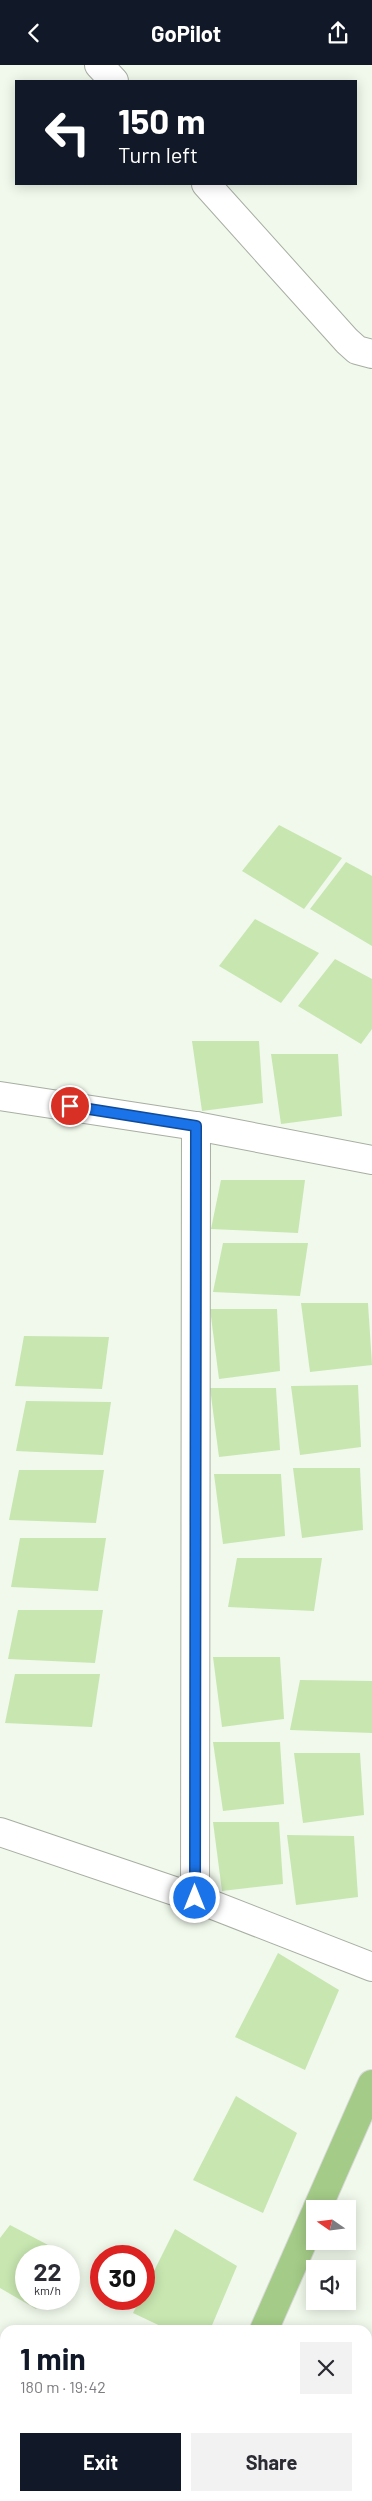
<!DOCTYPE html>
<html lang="en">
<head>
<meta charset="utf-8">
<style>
	:root { --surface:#fff; --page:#f2f2f3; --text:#2b2b33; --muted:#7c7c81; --accent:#111827 }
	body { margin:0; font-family:Barlow,sans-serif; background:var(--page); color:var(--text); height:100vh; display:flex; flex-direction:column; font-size:19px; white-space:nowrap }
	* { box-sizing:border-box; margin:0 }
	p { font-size:16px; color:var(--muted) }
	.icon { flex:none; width:28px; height:28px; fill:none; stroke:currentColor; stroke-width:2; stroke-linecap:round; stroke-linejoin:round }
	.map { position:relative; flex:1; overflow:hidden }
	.details { position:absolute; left:0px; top:2260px; width:372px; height:176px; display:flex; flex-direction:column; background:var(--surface); border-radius:15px 15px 0 0; box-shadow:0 2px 12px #0003 }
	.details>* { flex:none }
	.banner { position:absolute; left:15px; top:15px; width:342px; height:105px; border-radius:0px; box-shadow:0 2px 12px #0003; background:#111827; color:#fff; overflow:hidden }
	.needle { width:32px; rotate:284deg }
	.controls { position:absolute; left:306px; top:2135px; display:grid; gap:10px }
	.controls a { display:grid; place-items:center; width:50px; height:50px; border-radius:0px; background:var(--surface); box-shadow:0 2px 12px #0003; font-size:25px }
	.speed { position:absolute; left:15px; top:2180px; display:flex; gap:10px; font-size:25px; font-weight:700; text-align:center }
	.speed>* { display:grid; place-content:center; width:65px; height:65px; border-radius:50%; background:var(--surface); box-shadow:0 2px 12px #0003; line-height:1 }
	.speed small { font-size:12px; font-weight:400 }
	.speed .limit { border:8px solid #d22; background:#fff; color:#111 }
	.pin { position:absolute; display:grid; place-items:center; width:42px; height:42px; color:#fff; margin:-21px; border:2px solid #fff; border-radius:50%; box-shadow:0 1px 5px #0007 }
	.me { position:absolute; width:55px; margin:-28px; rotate:0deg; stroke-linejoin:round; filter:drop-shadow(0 0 4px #0008) }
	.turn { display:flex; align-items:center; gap:18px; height:105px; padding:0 20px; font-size:22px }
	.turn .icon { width:65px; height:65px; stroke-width:2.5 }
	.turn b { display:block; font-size:35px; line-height:42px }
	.round { display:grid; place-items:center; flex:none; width:52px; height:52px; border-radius:0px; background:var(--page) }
	.overview { display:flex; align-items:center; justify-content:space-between; height:85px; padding:0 20px }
	h1 { font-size:30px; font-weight:700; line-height:38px; color:var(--accent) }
	.primary-button { display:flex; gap:10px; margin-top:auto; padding:10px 20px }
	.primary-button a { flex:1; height:58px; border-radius:0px; background:var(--accent); color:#fff; font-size:20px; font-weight:700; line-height:58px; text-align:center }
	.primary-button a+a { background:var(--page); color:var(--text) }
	header { display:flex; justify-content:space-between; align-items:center; height:65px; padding:0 20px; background:var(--accent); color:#fff; font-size:22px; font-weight:700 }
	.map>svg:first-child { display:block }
	.building { fill:#c7e6b0 }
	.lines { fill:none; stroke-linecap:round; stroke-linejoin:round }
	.street-casing { stroke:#a7aea2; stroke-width:30 }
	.highway-casing { stroke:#d9dad9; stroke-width:30 }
	.street { stroke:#fff; stroke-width:28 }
	.highway { stroke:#a4cb87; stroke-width:28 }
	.route-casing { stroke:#114b97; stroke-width:12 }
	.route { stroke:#1a73e8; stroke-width:9 }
</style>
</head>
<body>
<header><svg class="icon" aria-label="back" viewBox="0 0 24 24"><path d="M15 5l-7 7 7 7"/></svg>GoPilot<svg class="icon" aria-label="share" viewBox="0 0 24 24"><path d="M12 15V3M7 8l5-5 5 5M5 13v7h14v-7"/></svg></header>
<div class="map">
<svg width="372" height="2436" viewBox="0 0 372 2436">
	<rect width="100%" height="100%" fill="#f1f9ec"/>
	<g class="building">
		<polygon points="279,760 342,793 304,844 242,806"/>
		<polygon points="346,797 372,811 372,881 310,844"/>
		<polygon points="255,854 319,888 281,938 219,901"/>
		<polygon points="335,894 372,914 372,964 361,979 298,941"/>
		<polygon points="192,976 259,976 263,1038 202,1046"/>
		<polygon points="271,989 338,989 342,1051 281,1059"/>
		<polygon points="221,1115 305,1115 298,1168 211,1164"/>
		<polygon points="223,1178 308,1178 300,1231 213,1227"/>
		<polygon points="301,1238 368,1238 372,1300 310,1307"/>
		<polygon points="210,1244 277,1244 280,1306 219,1314"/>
		<polygon points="24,1271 109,1272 102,1324 15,1321"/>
		<polygon points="358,1320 361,1382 300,1390 291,1321"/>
		<polygon points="210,1323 276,1323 280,1385 219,1392"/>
		<polygon points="26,1336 111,1337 103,1390 16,1386"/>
		<polygon points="293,1403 360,1403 363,1465 302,1473"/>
		<polygon points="19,1405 104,1405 96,1458 9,1455"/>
		<polygon points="214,1409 281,1409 285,1471 223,1479"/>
		<polygon points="20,1473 106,1473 98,1526 11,1522"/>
		<polygon points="237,1493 322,1493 314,1546 228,1542"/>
		<polygon points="18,1545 103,1545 95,1598 8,1594"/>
		<polygon points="213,1592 280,1592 284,1654 222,1662"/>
		<polygon points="15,1609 100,1609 92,1662 5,1658"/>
		<polygon points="300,1615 372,1616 372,1668 290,1665"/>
		<polygon points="213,1677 280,1677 284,1739 223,1746"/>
		<polygon points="294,1688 360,1688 364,1750 303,1758"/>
		<polygon points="213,1757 279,1757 283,1819 222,1826"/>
		<polygon points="287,1770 354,1771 358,1832 296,1840"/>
		<polygon points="278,1888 339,1925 305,2005 235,1972"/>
		<polygon points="236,2031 297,2068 263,2148 193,2115"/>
		<polygon points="10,2160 69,2191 26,2191 26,2234 44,2234 36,2244 0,2223 0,2173"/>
		<polygon points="175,2164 237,2201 210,2265 169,2265 133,2248 140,2234 144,2234 144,2226"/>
		<polygon points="52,2431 133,2431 131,2436 49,2436"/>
	</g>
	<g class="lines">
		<defs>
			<g id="street">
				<polyline points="99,0 114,16"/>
				<polyline points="206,119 347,276 357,285 372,289"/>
				<polyline points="0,1031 196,1061 372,1095"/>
				<polyline points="0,1767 195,1833 372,1902"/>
				<polyline points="195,1833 196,1061"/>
			</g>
			<g id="highway">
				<polyline points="317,2144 372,2019"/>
				<polyline points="264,2265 315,2149"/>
				<polyline points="189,2436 191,2431"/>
			</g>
		</defs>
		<use href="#street" class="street-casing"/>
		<use href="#highway" class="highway-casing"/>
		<use href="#street" class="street"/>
		<use href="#highway" class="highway"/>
	</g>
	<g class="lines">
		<defs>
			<polyline id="route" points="70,1041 196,1061 195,1833"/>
		</defs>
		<use href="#route" class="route-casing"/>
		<use href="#route" class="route"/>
	</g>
</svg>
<div class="controls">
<a><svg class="needle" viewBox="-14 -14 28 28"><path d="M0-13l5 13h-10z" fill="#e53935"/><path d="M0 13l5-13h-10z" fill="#7c7c81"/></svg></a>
<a><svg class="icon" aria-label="sound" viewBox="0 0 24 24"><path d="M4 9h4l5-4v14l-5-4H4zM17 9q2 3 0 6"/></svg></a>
</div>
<div class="speed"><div>22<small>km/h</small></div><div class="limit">30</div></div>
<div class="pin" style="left:70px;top:1041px;background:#d93025"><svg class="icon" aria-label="arrive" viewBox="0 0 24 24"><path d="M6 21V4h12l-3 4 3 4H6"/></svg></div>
<svg class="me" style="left:195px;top:1833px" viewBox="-20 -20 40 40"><circle r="17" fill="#1a73e8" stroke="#fff" stroke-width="3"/><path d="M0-11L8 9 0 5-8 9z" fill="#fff"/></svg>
<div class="banner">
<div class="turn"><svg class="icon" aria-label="left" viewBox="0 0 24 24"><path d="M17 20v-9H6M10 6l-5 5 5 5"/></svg><div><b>150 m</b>Turn left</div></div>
</div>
<section class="details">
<div class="overview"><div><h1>1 min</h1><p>180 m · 19:42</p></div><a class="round"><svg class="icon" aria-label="close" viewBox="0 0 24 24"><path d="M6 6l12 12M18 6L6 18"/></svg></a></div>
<div class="primary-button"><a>Exit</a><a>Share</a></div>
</section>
</div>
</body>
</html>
